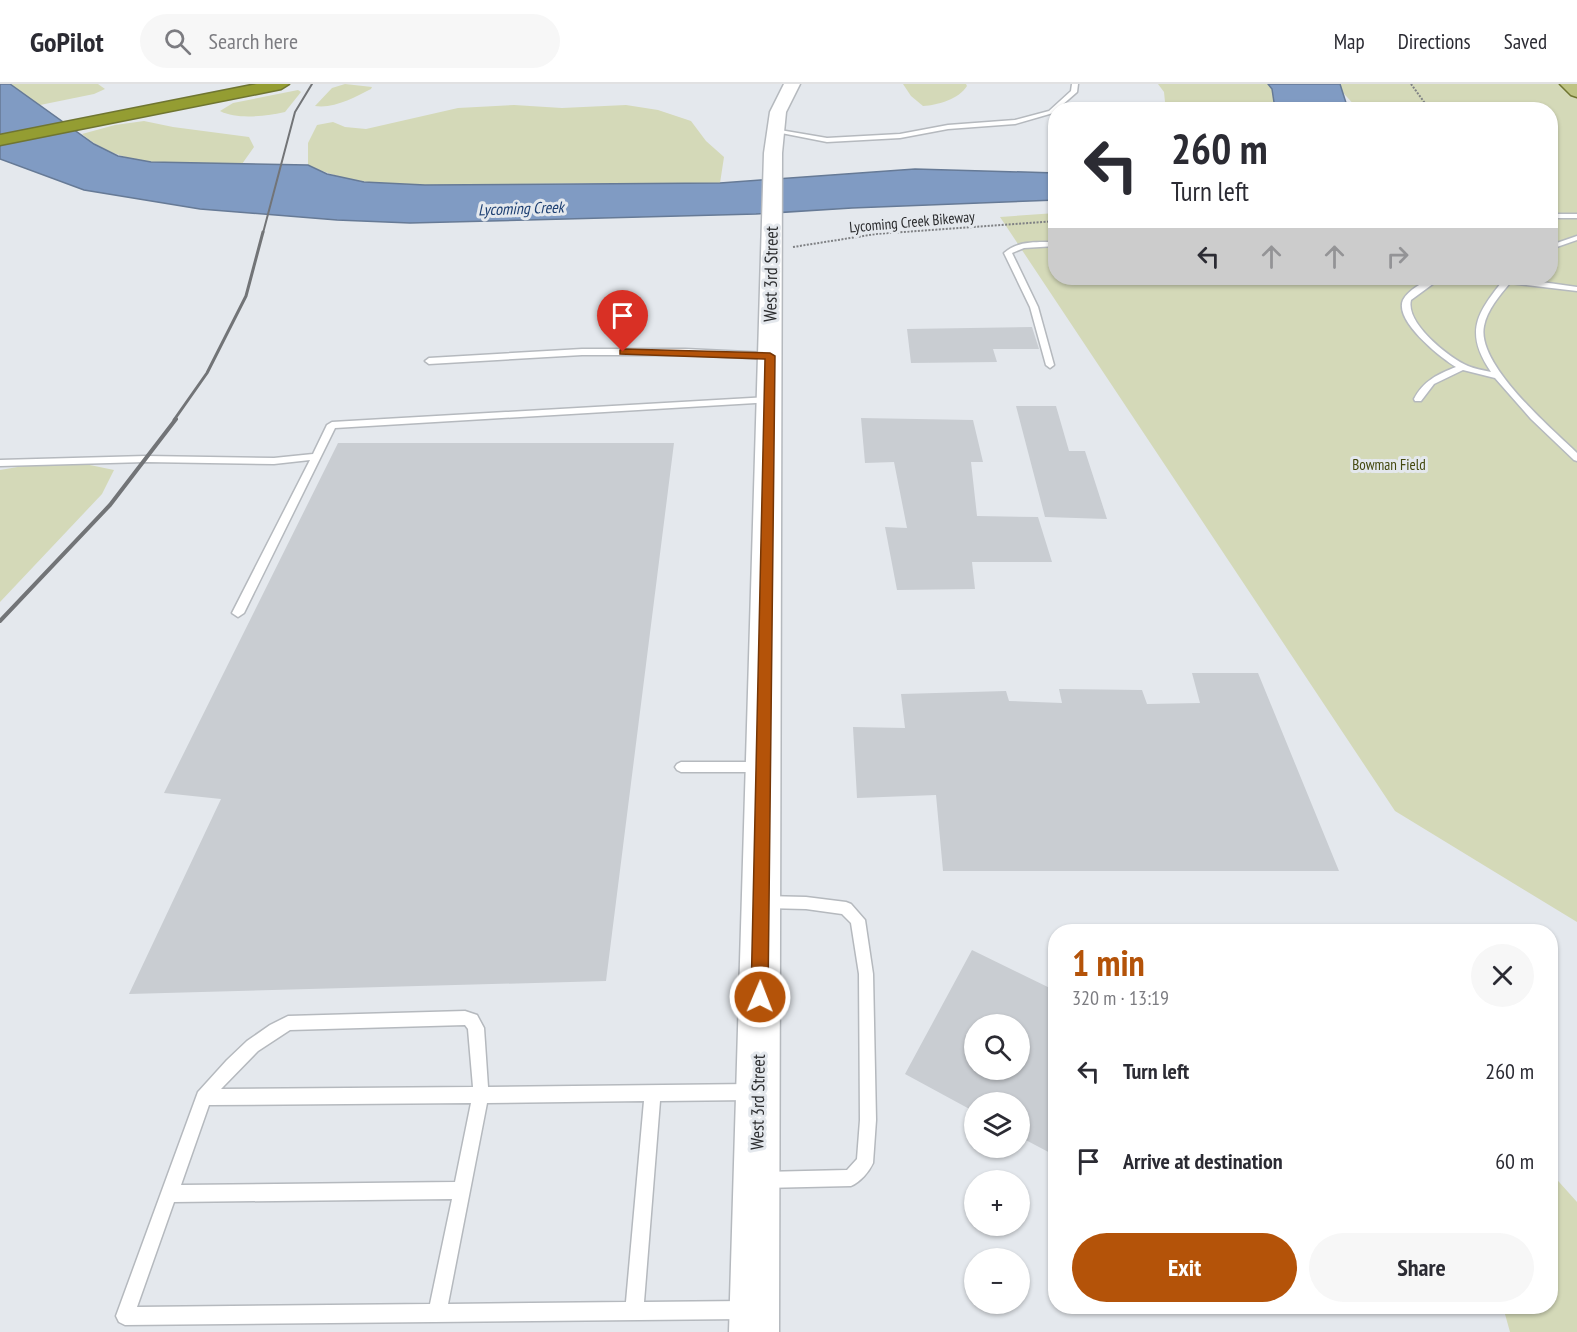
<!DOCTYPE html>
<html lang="en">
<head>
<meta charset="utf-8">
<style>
	:root { --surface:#fff; --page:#f7f7f7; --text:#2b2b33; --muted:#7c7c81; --line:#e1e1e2; --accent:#b45309 }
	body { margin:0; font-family:"PT Sans Narrow",sans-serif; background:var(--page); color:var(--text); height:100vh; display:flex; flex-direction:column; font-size:22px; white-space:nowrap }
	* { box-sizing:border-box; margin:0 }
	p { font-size:20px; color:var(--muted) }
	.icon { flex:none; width:33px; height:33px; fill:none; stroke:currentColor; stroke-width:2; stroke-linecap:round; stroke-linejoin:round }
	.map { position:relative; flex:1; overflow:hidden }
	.side { position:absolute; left:1048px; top:840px; width:510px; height:390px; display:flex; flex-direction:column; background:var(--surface); border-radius:24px; box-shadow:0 2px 4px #0004 }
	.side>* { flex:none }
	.top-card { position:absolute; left:1048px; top:18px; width:510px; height:183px; border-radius:24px; box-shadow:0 2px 4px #0004; background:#fff; color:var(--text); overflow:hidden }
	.tools { position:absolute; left:964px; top:930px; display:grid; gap:12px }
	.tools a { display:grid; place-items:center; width:66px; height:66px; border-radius:50%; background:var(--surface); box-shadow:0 2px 4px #0004; font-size:30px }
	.pin { position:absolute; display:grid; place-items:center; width:51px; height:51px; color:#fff; margin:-62px -26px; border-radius:50% 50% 50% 0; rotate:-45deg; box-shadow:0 0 6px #0007 }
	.pin .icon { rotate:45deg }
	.me { position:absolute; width:66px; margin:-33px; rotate:1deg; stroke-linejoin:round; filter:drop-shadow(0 0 4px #0008) }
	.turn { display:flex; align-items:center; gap:21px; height:126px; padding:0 24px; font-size:27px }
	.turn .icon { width:78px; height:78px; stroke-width:2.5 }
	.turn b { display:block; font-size:42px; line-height:51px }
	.lanes { display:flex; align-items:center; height:57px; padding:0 24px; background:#0003; justify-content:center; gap:30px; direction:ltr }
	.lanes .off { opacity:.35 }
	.round { display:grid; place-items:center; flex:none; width:63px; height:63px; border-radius:32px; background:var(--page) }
	.summary { display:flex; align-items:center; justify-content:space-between; height:102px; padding:0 24px }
	h1 { font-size:36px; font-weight:600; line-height:45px; color:var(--accent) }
	.action { display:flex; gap:12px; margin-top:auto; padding:12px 24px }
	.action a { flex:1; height:69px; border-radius:36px; background:var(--accent); color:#fff; font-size:24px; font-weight:600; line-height:69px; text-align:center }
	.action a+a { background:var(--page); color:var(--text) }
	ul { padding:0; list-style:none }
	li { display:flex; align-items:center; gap:18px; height:90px; padding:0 24px }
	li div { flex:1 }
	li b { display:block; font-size:22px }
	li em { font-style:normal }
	header { display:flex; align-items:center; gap:36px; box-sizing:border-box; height:84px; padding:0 30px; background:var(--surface); border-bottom:2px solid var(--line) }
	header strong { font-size:28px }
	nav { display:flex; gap:33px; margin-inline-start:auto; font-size:21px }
	.search { width:420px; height:54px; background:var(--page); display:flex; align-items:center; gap:15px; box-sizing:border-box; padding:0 21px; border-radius:33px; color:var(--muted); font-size:22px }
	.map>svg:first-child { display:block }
	.green { fill:#d4d9b8 }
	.water { fill:#809bc3; stroke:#667a96; stroke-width:1.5 }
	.building { fill:#c9cdd2; fill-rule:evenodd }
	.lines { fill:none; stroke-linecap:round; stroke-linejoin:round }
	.lane-casing { stroke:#b5b9be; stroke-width:3 }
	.secondary-casing { stroke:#b5b9be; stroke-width:3 }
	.primary-casing { stroke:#6f7531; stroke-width:3 }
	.highway-casing { stroke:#6f7531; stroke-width:3 }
	.path { stroke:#7f8184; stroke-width:2; stroke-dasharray:2 1.5; stroke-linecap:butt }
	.lane { fill:#fff; fill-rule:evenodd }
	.secondary { fill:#fff; fill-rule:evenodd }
	.primary { fill:#bfc484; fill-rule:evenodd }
	.highway { fill:#949d32; fill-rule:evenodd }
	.rail-far2 { stroke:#727477; stroke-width:2 }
	.rail-far1 { stroke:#727477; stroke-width:3 }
	.rail { stroke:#727477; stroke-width:4 }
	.route { fill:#b45309; stroke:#753606; stroke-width:1.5 }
	.labels { text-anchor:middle; stroke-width:6; stroke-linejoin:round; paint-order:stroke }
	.far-street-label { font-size:15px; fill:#2b2c2e; stroke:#e4e8ed }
	.far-park-label { font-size:15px; fill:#44490f; stroke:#e4e8ed }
	.far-water-label { font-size:16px; font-style:italic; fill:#1d3f72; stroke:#e4e8ed }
	.street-label { font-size:18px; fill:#2b2c2e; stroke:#e4e8ed }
</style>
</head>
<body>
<header>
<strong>GoPilot</strong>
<div class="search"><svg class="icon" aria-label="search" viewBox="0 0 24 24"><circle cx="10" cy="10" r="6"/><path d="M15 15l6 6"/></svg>Search here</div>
<nav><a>Map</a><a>Directions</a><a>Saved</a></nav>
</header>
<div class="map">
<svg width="1577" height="1248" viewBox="0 0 1577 1248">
	<rect width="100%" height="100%" fill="#e4e8ed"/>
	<g class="green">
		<polygon points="10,0 98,0 105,5 94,10 40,21"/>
		<path d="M345,0L372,3L371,5C355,13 334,25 315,22L332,4Z"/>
		<path d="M903,0H966L967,2C959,15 938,21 923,22L911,12Z"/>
		<polygon points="1158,0 1268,0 1272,5 1275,25 1157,26 1165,18 1164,8"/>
		<polygon points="1335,0 1577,0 1577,838 1395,727 1000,133 1056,129 1056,194 1551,194 1551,26 1358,25"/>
		<path d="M298,6L301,8L285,28C266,32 238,36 220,27L233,19Z"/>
		<path d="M514,21L562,24L626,21L658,26L691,37L706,57L724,73L720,99C651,99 583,99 515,100C450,100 368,110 308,81V59L317,41L333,38L345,43L366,45L458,24Z"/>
		<path d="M144,37L173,43L249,53L254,63L242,80C189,80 124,87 82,50L115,41Z"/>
		<polygon points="41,379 85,380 114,386 102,410 0,518 0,386"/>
		<polygon points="1551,1089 1577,1118 1577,1248 1510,1248 1503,1223 1551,1222"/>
	</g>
	<g class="water">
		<polygon points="0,0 10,0 94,60 118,72 151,78 308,81 327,90 364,98 425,101 720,99 915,85 1056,89 1056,116 852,124 756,130 410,139 337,136 200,125 84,106 0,75"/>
		<polygon points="1268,0 1340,0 1348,25 1275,25 1272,5"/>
	</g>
	<g class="building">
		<polygon points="1032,243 1039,265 993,265 997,278 911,279 907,245"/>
		<polygon points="1016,322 1056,322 1069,367 1085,367 1107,435 1045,433"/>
		<polygon points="861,334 973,336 983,378 971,378 977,432 1038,433 1052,478 972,478 975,505 897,506 885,443 907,444 894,378 865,379"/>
		<polygon points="338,359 674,359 606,897 129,910 221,715 164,709"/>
		<polygon points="1192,589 1258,589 1339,787 943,787 936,711 857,714 853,643 905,644 901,610 1006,607 1009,617 1062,619 1059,605 1142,606 1147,620 1200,619"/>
		<path d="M972,866L1056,907V1072L1020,1053V1018H975V1028L905,990ZM975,940H1020V986H975Z"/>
	</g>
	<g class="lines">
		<defs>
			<g id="lane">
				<polygon points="1072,0 1078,0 1077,8 1053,29 1015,40 948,45 900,54 827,58 771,47 774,45 827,54 900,50 948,41 1015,36 1049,27 1071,7"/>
				<rect x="1551" y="130" width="26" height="4"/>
				<polygon points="1577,152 1577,156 1551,165 1551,161"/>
				<path d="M1056,158V162L1024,164L1012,169L1038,223L1054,281L1050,284L1046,281L1030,223L1004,169C1018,156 1039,158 1056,158Z"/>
				<path d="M1432,194H1441L1411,216C1405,239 1449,274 1468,282C1475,285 1483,286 1491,288C1463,247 1478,228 1505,194H1513L1577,203V207L1510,199C1500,211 1487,226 1484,242C1476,280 1551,344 1577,369V377L1574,376L1531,335L1495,294L1463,286L1434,300L1421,317H1415L1414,315C1423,297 1438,290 1456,283C1441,274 1394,237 1403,216C1409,205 1423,199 1432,194Z"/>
				<polygon points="582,265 685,265 770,269 774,272 770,275 685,271 582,271 429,280 425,277 429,274"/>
				<polygon points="769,313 772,314 772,318 335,344 244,529 238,533 232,529 310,376 274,380 146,378 0,382 0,376 146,372 274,374 313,370 327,341 332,338"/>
				<polygon points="681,678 762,678 766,680 768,683 766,686 762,688 681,688 677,686 675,683 677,680"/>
				<path d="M765,812L806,813L846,818L851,820L865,836L873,890L876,1036L873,1079C869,1088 860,1098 851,1102L763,1104L757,1102L755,1096L757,1090L763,1088L847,1086L857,1075L860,1036L859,890L851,839L842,830L806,825L765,824L760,822L758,818L760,814Z"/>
				<path d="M465,927L477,931L484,944L488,1003L752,1000L758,1003L760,1008L758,1013L752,1016L660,1017L644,1218L744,1217L750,1220L753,1226L750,1232L744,1235L125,1241L119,1238L116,1232L198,1008L227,976L247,957L270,941L288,932ZM465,941L468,945L473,1003L221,1005L258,967L290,946ZM644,1017L626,1218L448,1220L487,1019ZM471,1019L455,1098L181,1101L209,1021ZM452,1115L430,1220L137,1223L174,1118Z"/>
			</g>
			<polygon id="secondary" points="784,0 800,0 786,28 782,69 779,1248 729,1248 764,69 770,28"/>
			<polygon id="primary" points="1560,0 1577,0 1577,13 1571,11"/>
			<polygon id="highway" points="257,0 289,0 281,5 0,61 0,51"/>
		</defs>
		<use href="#lane" class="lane-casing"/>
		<use href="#secondary" class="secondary-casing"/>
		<use href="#primary" class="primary-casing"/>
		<use href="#highway" class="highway-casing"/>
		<g class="path">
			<polyline points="1411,0 1427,22 1427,26"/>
			<polyline points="793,163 876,150 1056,137"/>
		</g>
		<use href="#lane" class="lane"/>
		<use href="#secondary" class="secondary"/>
		<use href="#primary" class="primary"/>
		<use href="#highway" class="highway"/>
		<polyline class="rail-far2" points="263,149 295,28 312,0"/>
		<polyline class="rail-far1" points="174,336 207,289 246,212 263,148"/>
		<polyline class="rail" points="0,537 110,421 176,335"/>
	</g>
	<polygon class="route" points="623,265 770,269 775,272 768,913 766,918 760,921 754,918 751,913 765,275 620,270 620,266"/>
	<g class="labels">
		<g class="far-street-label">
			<text transform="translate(912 138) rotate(-5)" y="5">Lycoming Creek Bikeway</text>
		</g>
		<g class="far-park-label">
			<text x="1389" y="386">Bowman Field</text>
		</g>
		<g class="far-water-label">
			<text transform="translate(521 124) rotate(-2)" y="6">Lycoming Creek</text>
		</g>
		<g class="street-label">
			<text transform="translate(771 190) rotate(-89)" y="6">West 3rd Street</text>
			<text transform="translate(758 1018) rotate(-89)" y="6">West 3rd Street</text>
		</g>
	</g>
</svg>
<div class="tools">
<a><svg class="icon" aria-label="search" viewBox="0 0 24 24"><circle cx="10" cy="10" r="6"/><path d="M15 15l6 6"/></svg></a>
<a><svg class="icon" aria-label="layers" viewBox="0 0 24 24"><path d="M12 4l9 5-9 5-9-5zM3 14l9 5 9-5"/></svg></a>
<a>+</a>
<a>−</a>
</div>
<div class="pin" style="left:623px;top:268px;background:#d93025"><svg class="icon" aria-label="arrive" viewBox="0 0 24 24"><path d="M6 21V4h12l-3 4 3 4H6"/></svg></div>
<svg class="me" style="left:760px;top:913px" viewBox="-20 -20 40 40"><circle r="17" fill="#b45309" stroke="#fff" stroke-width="3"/><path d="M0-11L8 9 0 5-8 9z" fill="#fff"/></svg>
<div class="top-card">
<div class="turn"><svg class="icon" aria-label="left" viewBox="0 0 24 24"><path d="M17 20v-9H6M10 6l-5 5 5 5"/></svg><div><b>260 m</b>Turn left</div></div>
<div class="lanes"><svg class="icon" aria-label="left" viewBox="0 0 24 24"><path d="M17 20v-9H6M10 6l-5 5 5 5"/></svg><svg class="icon off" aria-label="ahead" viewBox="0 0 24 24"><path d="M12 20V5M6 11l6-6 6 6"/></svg><svg class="icon off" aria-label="ahead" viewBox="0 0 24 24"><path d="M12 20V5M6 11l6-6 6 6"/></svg><svg class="icon off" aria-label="right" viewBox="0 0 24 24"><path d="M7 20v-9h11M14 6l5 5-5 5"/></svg></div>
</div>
<section class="side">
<div class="summary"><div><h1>1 min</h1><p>320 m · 13:19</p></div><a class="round"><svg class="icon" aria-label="close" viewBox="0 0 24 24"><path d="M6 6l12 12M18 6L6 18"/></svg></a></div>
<ul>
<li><svg class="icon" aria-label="left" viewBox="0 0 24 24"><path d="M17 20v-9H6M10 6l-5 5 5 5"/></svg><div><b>Turn left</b></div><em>260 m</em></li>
<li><svg class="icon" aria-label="arrive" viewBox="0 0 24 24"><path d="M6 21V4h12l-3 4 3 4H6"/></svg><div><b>Arrive at destination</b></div><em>60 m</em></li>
</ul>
<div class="action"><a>Exit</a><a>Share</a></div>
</section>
</div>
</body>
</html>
